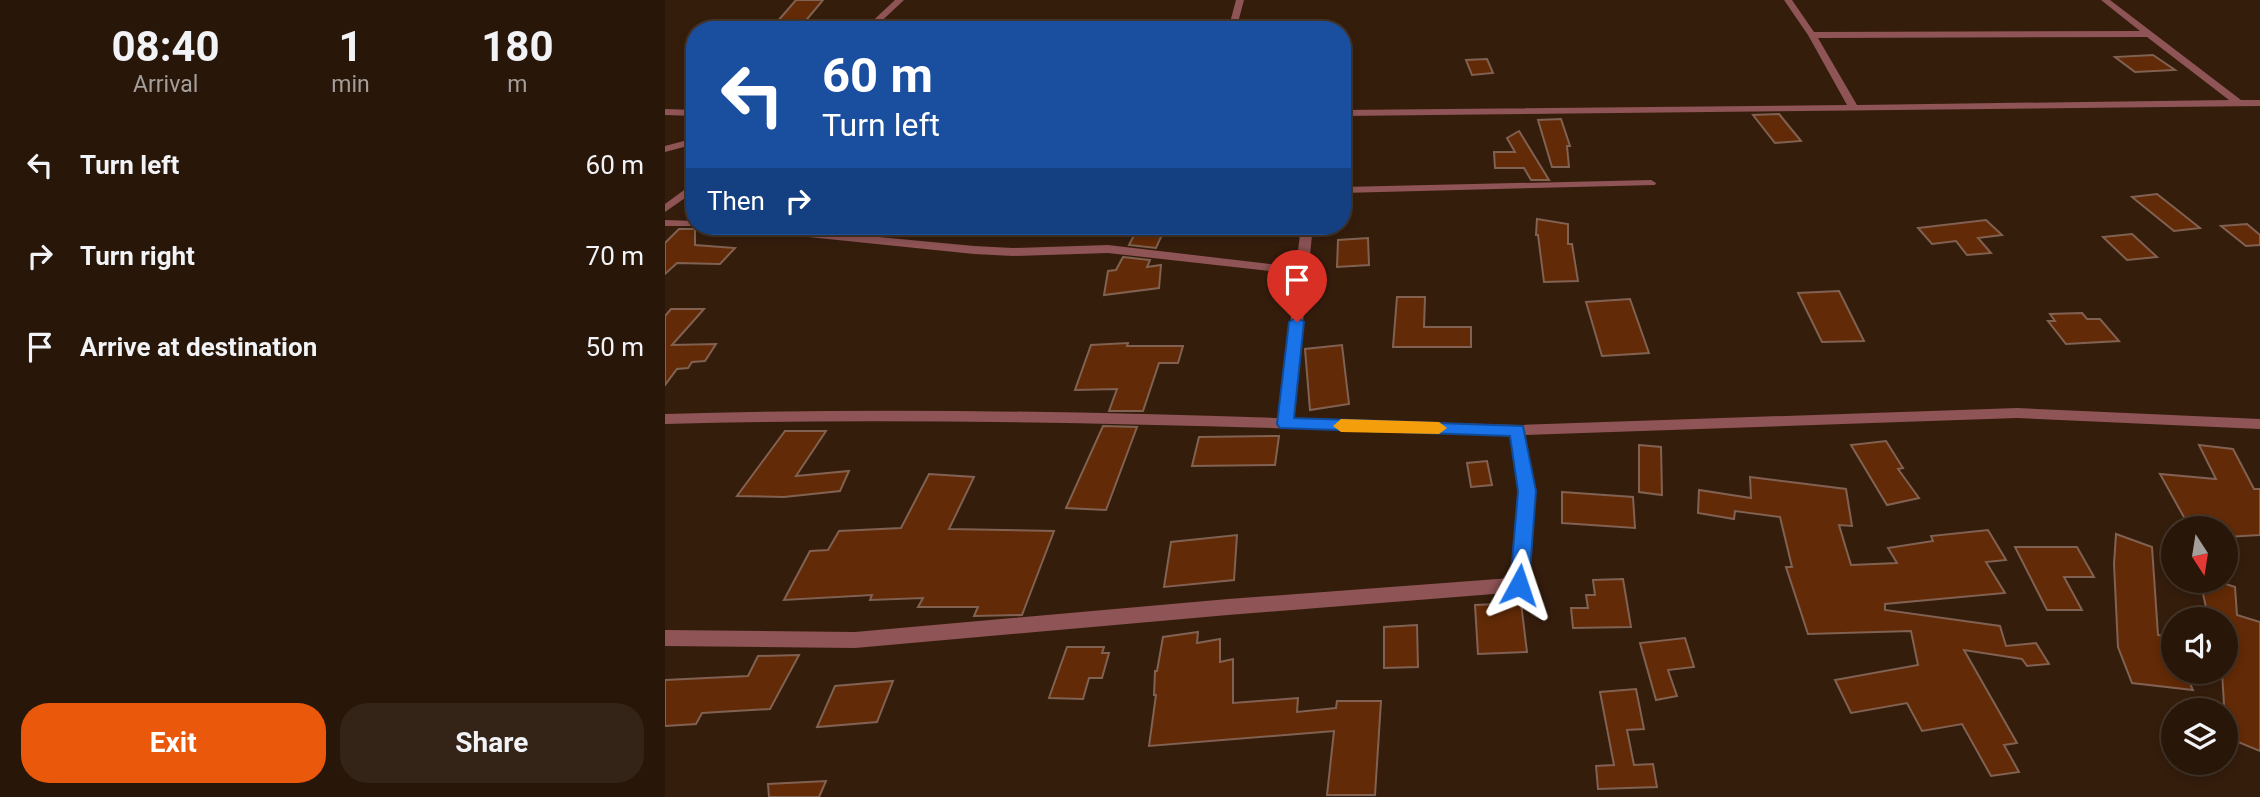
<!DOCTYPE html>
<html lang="en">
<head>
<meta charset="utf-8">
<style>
	:root { --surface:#281609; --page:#342317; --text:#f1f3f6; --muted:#a59f9c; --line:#44352a; --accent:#ea580c }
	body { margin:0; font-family:Roboto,sans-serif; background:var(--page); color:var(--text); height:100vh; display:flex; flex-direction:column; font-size:26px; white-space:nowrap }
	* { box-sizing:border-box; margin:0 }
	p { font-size:23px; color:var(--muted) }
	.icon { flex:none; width:38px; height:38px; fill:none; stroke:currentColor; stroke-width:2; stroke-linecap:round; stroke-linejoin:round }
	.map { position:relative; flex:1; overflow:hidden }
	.side { display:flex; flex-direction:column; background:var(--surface); width:665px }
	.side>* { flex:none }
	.guide { position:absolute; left:21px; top:21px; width:665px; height:214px; border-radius:28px; box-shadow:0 4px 10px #0003,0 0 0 2px var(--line); background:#1a4fa0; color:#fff; overflow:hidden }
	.needle { width:46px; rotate:168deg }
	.fabs { position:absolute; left:1496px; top:516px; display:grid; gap:14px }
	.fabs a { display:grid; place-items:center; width:77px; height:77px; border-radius:50%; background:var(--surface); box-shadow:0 4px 10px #0003,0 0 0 2px var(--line); font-size:35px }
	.pin { position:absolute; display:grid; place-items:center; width:60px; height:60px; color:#fff; margin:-72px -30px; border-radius:50% 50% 50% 0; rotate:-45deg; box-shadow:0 0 7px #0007 }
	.pin .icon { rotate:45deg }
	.me { position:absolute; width:77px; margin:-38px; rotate:5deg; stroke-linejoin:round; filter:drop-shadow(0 0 5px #0008) }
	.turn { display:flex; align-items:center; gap:24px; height:147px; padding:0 21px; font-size:32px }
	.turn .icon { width:91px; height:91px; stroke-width:2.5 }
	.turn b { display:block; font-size:49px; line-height:60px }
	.then { display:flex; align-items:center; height:66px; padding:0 21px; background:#0003; gap:14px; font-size:26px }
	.eta { display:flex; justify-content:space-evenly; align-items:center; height:119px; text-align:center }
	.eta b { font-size:42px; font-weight:700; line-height:49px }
	.action { display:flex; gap:14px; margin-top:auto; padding:14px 21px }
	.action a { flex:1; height:80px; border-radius:28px; background:var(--accent); color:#fff; font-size:28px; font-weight:700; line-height:80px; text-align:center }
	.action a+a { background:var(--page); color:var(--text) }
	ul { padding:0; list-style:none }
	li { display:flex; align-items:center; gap:21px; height:91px; padding:0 21px }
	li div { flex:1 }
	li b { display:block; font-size:26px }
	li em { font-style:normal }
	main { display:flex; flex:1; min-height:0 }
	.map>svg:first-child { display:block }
	.building { fill:#622a06; stroke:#806152; stroke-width:2 }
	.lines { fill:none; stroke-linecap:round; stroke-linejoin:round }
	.street { fill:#8f5456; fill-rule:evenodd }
	.route { fill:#1a73e8; stroke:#114b97; stroke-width:2 }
	.slow { fill:#f59e0b }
</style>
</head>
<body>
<main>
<section class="side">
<div class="eta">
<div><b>08:40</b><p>Arrival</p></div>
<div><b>1</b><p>min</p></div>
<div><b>180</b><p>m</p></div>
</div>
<ul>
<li><svg class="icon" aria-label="left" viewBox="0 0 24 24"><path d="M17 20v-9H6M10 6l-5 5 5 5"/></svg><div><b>Turn left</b></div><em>60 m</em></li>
<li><svg class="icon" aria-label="right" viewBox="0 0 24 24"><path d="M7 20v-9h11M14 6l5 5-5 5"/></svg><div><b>Turn right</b></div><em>70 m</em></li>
<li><svg class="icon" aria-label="arrive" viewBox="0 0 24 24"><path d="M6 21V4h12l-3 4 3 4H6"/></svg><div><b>Arrive at destination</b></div><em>50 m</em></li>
</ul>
<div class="action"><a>Exit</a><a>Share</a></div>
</section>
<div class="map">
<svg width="1595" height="797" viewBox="0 0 1595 797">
	<rect width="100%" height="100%" fill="#351d0c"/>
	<g class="building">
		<polygon points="131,0 158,0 133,30 105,30"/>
		<polygon points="1488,55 1510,70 1470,72 1450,57"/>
		<polygon points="822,59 828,73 807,75 801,60"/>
		<polygon points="1114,114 1136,141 1110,143 1088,115"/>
		<polygon points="896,119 905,146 902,146 904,167 887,167 873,120"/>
		<polygon points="854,131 884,180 866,180 859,168 830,168 829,152 850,152 842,138"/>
		<polygon points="1492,194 1535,228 1509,231 1467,197"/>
		<polygon points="872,219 903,224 903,244 907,244 913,281 879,282 873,235 871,235"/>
		<polygon points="1321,220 1337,235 1313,238 1326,253 1302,255 1291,241 1267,244 1253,228"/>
		<polygon points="1582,224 1595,235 1595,245 1581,246 1556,226"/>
		<polygon points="474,226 501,226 491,248 464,245"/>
		<polygon points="14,229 30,229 30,245 70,248 55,264 12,263 0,274 0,243"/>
		<polygon points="1467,234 1492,257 1462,260 1438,237"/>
		<polygon points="703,238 704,265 672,267 673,240"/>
		<polygon points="458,257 485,260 482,267 496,265 494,288 439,295 443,271 451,270"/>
		<polygon points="1174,291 1199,341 1157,342 1133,293"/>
		<polygon points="732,297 760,297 759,327 806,327 806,347 728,347"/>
		<polygon points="965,299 984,353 937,356 921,302"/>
		<polygon points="6,309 39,309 7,345 51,344 40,361 27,362 23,368 12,369 0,385 0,316"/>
		<polygon points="1417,313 1422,319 1435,319 1454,341 1401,344 1383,321 1390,321 1385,314"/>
		<polygon points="463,343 462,346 518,346 513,363 494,363 478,411 444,411 452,389 410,390 426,345"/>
		<polygon points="677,345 684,404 645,410 640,349"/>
		<polygon points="438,426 472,427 441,510 401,508"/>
		<polygon points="120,431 161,431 131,476 184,471 175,491 119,497 72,496"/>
		<polygon points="614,436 610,465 527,466 534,437"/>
		<polygon points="1221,441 1238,468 1233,469 1254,498 1222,505 1186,445"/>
		<polygon points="974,445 996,447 997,495 974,492"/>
		<polygon points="1534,445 1568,449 1589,489 1595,489 1595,535 1561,537 1561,528 1525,528 1495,474 1551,479"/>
		<polygon points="822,461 827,485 806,487 802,463"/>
		<polygon points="264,474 309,477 284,529 389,531 357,615 309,616 313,607 253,607 258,598 205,600 207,595 119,600 145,551 163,550 174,531 236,528"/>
		<polygon points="1085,477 1181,489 1187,526 1174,525 1186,565 1232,563 1223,548 1268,541 1266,536 1323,530 1341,560 1321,562 1340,593 1220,604 1220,610 1335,626 1341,646 1371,643 1384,664 1362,666 1357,659 1299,650 1352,743 1339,745 1354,772 1326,776 1297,724 1257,731 1242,703 1186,713 1170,680 1253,665 1246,631 1143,634 1121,567 1127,567 1115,517 1070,511 1069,519 1033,513 1034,490 1086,498"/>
		<polygon points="897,492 968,497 970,528 897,523"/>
		<polygon points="1451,534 1487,547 1493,635 1504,636 1508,646 1508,672 1520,672 1528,690 1467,683 1453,647 1449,564"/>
		<polygon points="572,535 569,580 499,587 506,542"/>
		<polygon points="1350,547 1412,547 1429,577 1399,577 1417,610 1382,610"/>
		<polygon points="958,579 966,627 908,628 906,608 923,608 921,595 930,595 928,580"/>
		<polygon points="1535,581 1552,581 1570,587 1572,615 1595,622 1595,751 1561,737 1557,672 1561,672 1561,620 1544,620"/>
		<polygon points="856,603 862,652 813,654 810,605"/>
		<polygon points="752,625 753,667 719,668 719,627"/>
		<polygon points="533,632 532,643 555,639 555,662 568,659 568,703 633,698 632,712 671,708 672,701 716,701 710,795 662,795 669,731 484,746 491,695 489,695 490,671 492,671 498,637"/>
		<polygon points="1020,638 1029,667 1003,670 1012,696 991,700 975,643"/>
		<polygon points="402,647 439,647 437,653 444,653 437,678 424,678 418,699 384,698"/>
		<polygon points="134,655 105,709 37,713 31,724 0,726 0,680 83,676 93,656"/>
		<polygon points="228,681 212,722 152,727 170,686"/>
		<polygon points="971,689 979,729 962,730 969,765 988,764 992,787 933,789 931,766 949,765 935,692"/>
		<polygon points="161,781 154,797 104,797 103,784"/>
	</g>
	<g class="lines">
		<g class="street">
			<polygon points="230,0 239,0 207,30 198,30"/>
			<polygon points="571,0 579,0 571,30 563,30"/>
			<path d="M1119,0H1127L1149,32L1475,31L1436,0H1445L1576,100H1595V106L677,116V110L1182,105L1143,35ZM1482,37L1564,100L1192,105L1153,38Z"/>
			<polygon points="0,109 30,110 30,116 0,115"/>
			<polygon points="30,138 30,144 0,152 0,146"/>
			<polygon points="986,180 991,183 990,185 677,193 677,187"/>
			<polygon points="30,182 30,191 0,212 0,204"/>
			<polygon points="0,220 30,221 30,226 34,226 0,226"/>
			<path d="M58,226H97L309,246L348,248L443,245L631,267L636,226H648L628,418L852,425L1352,408L1595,419V429L1352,418L860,435L870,490L862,585L860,590L854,592L563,615L190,648L0,646V630L190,632L563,599L846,578L854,490L846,435C564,427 282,416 0,424V414C205,408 409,411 614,418L631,274L443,253L348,256L309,254L64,229Z"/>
		</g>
	</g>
	<polygon class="route" points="632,317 639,322 629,418 858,426 871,491 864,585 861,591 854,594 847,591 845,585 853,491 845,436 615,428 612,424 624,322"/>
	<polygon class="slow" points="676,419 774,422 782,428 774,434 676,432 668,426"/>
</svg>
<div class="fabs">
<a><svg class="needle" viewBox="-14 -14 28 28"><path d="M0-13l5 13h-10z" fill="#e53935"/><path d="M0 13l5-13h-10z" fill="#a59f9c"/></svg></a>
<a><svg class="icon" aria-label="sound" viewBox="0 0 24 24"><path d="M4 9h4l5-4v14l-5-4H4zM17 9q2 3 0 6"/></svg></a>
<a><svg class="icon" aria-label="layers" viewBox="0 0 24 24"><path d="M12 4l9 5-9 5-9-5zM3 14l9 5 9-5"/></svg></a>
</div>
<div class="pin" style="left:632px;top:322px;background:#d93025"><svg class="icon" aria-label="arrive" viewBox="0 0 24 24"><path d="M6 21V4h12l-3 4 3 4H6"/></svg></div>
<svg class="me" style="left:854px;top:585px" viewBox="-20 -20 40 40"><path d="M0-17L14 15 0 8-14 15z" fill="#1a73e8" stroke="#fff" stroke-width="4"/></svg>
<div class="guide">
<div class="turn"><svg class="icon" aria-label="left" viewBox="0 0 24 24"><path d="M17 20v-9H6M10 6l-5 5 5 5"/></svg><div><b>60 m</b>Turn left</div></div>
<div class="then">Then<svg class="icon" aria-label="right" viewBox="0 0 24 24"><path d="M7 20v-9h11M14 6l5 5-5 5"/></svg></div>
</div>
</div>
</main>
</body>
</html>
